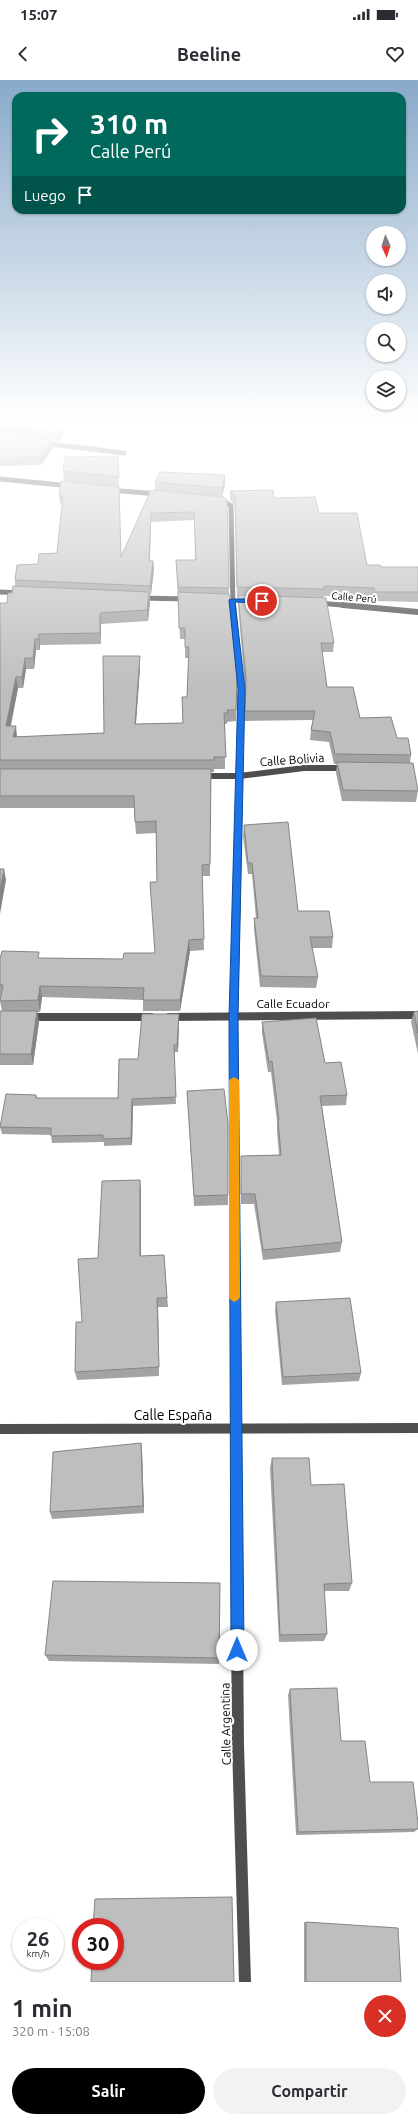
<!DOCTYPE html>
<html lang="es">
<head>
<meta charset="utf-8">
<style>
	:root { --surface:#fff; --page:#f2f2f3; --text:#2b2b33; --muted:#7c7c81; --accent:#000 }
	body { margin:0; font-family:Ubuntu,sans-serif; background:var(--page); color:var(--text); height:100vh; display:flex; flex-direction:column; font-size:15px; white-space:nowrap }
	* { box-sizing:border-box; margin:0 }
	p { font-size:13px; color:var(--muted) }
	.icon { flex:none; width:22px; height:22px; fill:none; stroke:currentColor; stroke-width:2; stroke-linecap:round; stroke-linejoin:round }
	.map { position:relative; height:1902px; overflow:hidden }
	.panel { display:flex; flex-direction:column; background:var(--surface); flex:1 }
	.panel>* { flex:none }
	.hud { position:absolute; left:12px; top:12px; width:394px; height:122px; border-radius:12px; box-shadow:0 1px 3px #0004; background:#00695c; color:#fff; overflow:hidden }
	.needle { width:26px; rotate:177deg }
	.tools { position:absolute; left:366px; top:146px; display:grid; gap:8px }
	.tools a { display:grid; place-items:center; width:40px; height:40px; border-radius:50%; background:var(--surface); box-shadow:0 1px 3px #0004; font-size:20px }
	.speed { position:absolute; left:12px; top:1838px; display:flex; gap:8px; font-size:20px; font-weight:700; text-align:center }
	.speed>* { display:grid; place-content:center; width:52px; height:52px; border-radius:50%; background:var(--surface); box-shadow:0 1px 3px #0004; line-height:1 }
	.speed small { font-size:10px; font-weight:400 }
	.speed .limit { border:6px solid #d22; background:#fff; color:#111 }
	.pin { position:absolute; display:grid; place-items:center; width:34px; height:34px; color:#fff; margin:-17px; border:2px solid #fff; border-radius:50%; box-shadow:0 1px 4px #0007 }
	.me { position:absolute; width:44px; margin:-22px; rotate:0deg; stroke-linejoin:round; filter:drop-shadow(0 0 3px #0008) }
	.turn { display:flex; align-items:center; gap:14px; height:84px; padding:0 12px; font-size:18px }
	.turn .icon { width:52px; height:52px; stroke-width:2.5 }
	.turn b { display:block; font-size:28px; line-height:34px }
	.then { display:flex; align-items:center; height:38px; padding:0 12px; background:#0003; gap:8px; font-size:15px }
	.round { display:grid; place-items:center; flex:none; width:42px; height:42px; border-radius:21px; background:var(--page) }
	.headline { display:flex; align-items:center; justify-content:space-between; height:68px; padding:0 12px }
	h1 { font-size:24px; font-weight:600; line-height:30px }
	.button { display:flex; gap:8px; margin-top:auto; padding:8px 12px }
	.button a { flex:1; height:46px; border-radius:24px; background:var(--accent); color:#fff; font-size:16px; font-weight:600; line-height:46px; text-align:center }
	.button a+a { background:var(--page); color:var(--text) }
	.status { display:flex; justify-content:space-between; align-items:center; height:28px; padding:0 20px; background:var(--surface); direction:ltr }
	.status svg { height:11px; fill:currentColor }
	header { display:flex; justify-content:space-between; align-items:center; height:52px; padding:0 12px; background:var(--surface); font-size:18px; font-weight:600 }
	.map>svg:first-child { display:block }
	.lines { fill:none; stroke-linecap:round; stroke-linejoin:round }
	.minor-far4 { stroke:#4e4e4e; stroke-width:5 }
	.minor-far3 { stroke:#4e4e4e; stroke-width:6 }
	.minor-far2 { stroke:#4e4e4e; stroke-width:8 }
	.minor-far1 { stroke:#4e4e4e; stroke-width:10 }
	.minor { stroke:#4e4e4e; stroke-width:12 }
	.wall { fill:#a3a3a3; fill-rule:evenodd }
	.shaded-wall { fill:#858585 }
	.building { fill:#bebebe; stroke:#858585 }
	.route { fill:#1a73e8; stroke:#114b97 }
	.slow { fill:#f59e0b }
	.labels { text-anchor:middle; stroke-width:4; stroke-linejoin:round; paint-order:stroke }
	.far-street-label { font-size:10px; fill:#000; stroke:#fff }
	.street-label { font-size:12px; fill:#000; stroke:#fff }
	.near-street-label { font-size:14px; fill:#000; stroke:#fff }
</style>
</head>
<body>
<div class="status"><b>15:07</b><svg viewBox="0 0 49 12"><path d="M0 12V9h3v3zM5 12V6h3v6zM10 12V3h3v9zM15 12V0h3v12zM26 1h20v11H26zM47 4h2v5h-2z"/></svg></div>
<header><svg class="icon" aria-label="back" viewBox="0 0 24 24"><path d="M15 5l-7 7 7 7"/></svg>Beeline<svg class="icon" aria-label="heart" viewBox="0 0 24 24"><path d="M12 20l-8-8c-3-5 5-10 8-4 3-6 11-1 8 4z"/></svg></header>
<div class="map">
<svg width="418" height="1902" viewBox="0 0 418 1902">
	<rect width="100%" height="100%" fill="#fff"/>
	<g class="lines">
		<g class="minor-far4">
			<polyline points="42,363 124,373"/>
			<polyline points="0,399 71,406"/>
			<polyline points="109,410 159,414"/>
			<polyline points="218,420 224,421 231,426 233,526"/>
			<polyline points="0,512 23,513"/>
			<polyline points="139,518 189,519"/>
			<polyline points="317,523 355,526"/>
		</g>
		<g class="minor-far3">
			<polyline points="233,525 241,609 238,759"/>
			<polyline points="343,525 418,532"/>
			<polyline points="199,696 239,696 304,688 347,688"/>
		</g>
		<g class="minor-far2">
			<polyline points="27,937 151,937"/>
			<polyline points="169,937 418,935"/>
			<polyline points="234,1054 234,937 238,758"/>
		</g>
		<g class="minor-far1">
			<polyline points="234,1053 236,1428"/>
			<polyline points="0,1349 418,1348"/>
		</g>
		<polyline class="minor" points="236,1427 238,1665 245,1902"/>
	</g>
	<g class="wall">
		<polygon points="0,342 53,343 51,345 64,354 59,361 52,360 53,368 41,385 0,386"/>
		<polygon points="118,376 119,407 64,401 63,391"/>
		<polygon points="225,395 225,404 222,417 155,410 155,402"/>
		<path d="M61,401L122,476L151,410L223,417L229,514L237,598L236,641L227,642V644H225V689H214V692H211L210,796H202L204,870L190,871L180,931H143V920L42,917L40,932H37L39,942L33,985H0V931H2L0,921L1,917H0V879L40,878L123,879L155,873L157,802L156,753L136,754L134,728H0V731V523H7L15,506V500L38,484L57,473L62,424H60L59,416ZM194,440L195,480H176L180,559H185V578H189L187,617L183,643L136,644L140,587L104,653L17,657L11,646L18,608H23L26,589H34L36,570H40V565L101,564V544L148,541L150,522V514H151L154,489L153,481H150L151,442Z"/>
		<polygon points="230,411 274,418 319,433 367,485 381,487 418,487 418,522 374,521 373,518 324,516 334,563 333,572 322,572 327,607 360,638 397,658 411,675 410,683 418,710 416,722 342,721 336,693 337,684 334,684 329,662 310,660 311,650 313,640 245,641 245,609 238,525 238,517 237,517 235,426 230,420"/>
		<polygon points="244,745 298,831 333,857 332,868 312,868 318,897 316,908 260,907 254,849 254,838 256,838 252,794 248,794 243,756"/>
		<polygon points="418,931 418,974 411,942 414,932"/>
		<polygon points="179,941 178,972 174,972 176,1024 133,1026 132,1065 104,1066 104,1062 52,1063 51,1055 2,1054 0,1047 36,1015 37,1018 118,1018 138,979"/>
		<polygon points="262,942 325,983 347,1015 346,1025 322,1026 342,1162 340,1172 263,1180 254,1124 241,1124 241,1076 279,1075 277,1051 277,1041 271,992 268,992 262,953"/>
		<polygon points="187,1011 228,1115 228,1125 194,1126"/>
		<polygon points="141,1110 141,1176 164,1175 168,1227 158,1227 159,1296 77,1300 75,1292 82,1242 98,1178"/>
		<polygon points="276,1222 361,1293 359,1301 282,1305 275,1231"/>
		<polygon points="141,1363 142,1371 144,1433 52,1439 50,1432"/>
		<polygon points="272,1378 311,1405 352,1503 349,1511 324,1511 327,1554 324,1561 279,1562 270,1388"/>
		<polygon points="220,1503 219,1584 49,1581 45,1575"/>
		<polygon points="290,1609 341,1661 370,1702 418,1749 414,1752 296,1755 288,1615"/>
		<polygon points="304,1842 306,1842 401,1902 304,1902"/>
	</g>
	<g class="shaded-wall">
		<polygon points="44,342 53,342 53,343 44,351 42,344"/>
		<polygon points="63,346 64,354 59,361 58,353"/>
		<polygon points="52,360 53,368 41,385 40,377"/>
		<polygon points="225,395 225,404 222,417 222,408"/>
		<polygon points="151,433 151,442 149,489 149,481"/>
		<polygon points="153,481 154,489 151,514 150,506"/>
		<polygon points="149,512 150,522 148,541 147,530"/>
		<polygon points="100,533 101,544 101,564 100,553"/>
		<polygon points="39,554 40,565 40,570 38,559"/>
		<polygon points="35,559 36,570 34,589 33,578"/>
		<polygon points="140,576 140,587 135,655 135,644"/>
		<polygon points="25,578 26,589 23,608 22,597"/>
		<polygon points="16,597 18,608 8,657 6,646"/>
		<polygon points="16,646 17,657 13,657"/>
		<polygon points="4,789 6,800 0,834 0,810"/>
		<polygon points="189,860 190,871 180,931 180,920"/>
		<polygon points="40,906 42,917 40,932 38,920"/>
		<polygon points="37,931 39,942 33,985 31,974"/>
		<polygon points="179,934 179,941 178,972 177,965"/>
		<polygon points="132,1019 133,1026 132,1065 131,1058"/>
		<polygon points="140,1100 141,1110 141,1185 140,1176"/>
		<polygon points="157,1218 158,1227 159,1296 159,1287"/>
		<polygon points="141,1363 142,1371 144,1433 143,1426"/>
	</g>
	<g class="building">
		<polygon points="0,342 44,342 42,344 63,346 58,353 0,346"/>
		<polygon points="0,354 52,360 40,377 0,378"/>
		<polygon points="118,376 119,397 63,391 65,377"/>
		<polygon points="160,392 225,395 222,408 155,402"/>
		<polygon points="61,401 119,407 121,477 151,410 223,417 227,420 229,508 178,507 176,480 196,480 194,432 151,433 149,481 153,481 150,506 15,500 17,485 38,484 39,474 57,473 63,416 59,416"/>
		<polygon points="273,410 274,418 315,417 319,433 357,433 367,485 380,485 381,487 418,487 418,512 375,512 374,508 324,506 324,509 237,507 235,417 230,411"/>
		<polygon points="13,506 149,512 147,530 100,533 100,553 39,554 38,559 35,559 33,578 25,578 22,597 16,597 6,646 16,646 13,657 104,653 103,576 140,576 135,644 183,643 182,617 187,617 189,567 185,567 185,548 179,548 178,512 229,514 237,598 236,630 227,630 228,633 224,633 226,677 214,677 214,680 0,680 0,523 7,523 8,513 12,513"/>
		<polygon points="238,515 326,518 334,563 321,563 327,607 353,607 360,638 391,637 397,658 408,658 411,675 335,674 330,652 311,650 315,631 245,631 246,599"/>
		<polygon points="337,682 413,683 418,711 343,710"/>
		<polygon points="0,689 211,689 210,784 202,785 204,859 189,860 180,920 143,920 144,908 40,906 38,920 0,921 3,905 0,905 0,879 2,871 39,872 38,878 123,879 124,873 155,873 150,802 157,802 156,741 135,742 134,716 0,716"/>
		<polygon points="288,742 298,831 329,831 333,857 310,857 318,897 261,896 254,838 258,838 252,783 248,783 244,745"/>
		<polygon points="0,789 4,789 0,810"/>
		<polygon points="0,931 37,931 31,974 0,974"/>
		<polygon points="418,931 418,953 414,932"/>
		<polygon points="142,934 179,934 177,965 174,965 176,1017 132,1019 131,1058 103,1059 103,1055 51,1056 51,1048 0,1047 6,1014 36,1015 36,1018 118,1018 119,979 138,979"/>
		<polygon points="316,938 325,983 341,982 347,1015 320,1016 342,1162 263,1170 255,1114 241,1114 241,1076 281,1075 278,1040 279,1040 272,981 269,982 262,942"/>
		<polygon points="224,1009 228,1044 228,1115 194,1116 187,1011"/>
		<polygon points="140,1100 140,1176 164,1175 167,1218 157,1218 159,1287 75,1292 76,1242 82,1242 78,1179 98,1178 102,1101"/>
		<polygon points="350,1218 361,1293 283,1297 276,1222"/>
		<polygon points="141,1363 143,1426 50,1432 53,1372"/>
		<polygon points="272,1378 309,1378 311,1405 344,1404 352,1503 324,1504 327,1554 280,1555"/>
		<polygon points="53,1501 220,1503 219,1578 45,1575"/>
		<polygon points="337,1608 341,1661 365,1661 370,1702 413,1702 418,1743 418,1749 298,1752 290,1609"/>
		<polygon points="232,1817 234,1902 91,1902 92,1881 115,1881 115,1847 93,1847 95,1819"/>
		<polygon points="306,1842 398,1848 401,1902 306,1902"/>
	</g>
	<linearGradient id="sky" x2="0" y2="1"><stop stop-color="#89aaca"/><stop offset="0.56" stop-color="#fff"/><stop offset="1" stop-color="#fff" stop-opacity="0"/></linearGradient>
	<rect width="418" height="609" fill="url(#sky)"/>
	<polygon class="route" points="232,519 262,519 265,521 262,523 235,522 245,609 238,937 244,1570 242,1575 237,1577 233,1575 231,1570 229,937 238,609 229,520"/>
	<polygon class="slow" points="234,997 239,1000 240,1217 238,1220 234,1222 231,1220 229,1217 229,1000"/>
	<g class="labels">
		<g class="far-street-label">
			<text transform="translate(354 517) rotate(5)" y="4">Calle Perú</text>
		</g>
		<g class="street-label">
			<text transform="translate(292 680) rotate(-4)" y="4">Calle Bolivia</text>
			<text x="293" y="928">Calle Ecuador</text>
			<text transform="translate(226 1644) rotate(-91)" y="4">Calle Argentina</text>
		</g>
		<g class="near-street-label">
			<text x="173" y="1340">Calle España</text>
		</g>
	</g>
</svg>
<div class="tools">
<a><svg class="needle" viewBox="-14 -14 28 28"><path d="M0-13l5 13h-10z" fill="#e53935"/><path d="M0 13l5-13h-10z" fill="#7c7c81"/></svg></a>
<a><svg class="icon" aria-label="sound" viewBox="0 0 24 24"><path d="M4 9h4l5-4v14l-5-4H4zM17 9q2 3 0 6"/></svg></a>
<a><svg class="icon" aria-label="search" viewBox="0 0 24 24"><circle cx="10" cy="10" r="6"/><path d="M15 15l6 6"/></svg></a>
<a><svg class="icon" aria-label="layers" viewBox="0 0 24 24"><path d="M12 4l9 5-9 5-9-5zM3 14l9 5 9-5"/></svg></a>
</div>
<div class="speed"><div>26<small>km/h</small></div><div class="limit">30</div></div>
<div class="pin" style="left:262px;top:521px;background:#d93025"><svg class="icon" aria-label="arrive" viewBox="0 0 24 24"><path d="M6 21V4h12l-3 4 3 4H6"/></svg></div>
<svg class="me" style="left:237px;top:1570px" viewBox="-20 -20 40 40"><circle r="19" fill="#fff"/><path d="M0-13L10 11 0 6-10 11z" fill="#1a73e8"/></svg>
<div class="hud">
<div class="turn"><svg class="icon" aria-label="right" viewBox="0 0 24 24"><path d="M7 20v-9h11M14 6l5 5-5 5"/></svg><div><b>310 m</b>Calle Perú</div></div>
<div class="then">Luego<svg class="icon" aria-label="arrive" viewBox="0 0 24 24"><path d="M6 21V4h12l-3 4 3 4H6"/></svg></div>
</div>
</div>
<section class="panel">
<div class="headline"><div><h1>1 min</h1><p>320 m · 15:08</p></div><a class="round" style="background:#d93025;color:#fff"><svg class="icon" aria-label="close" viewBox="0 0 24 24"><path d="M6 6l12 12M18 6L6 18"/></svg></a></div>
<div class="button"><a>Salir</a><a>Compartir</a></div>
</section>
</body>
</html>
